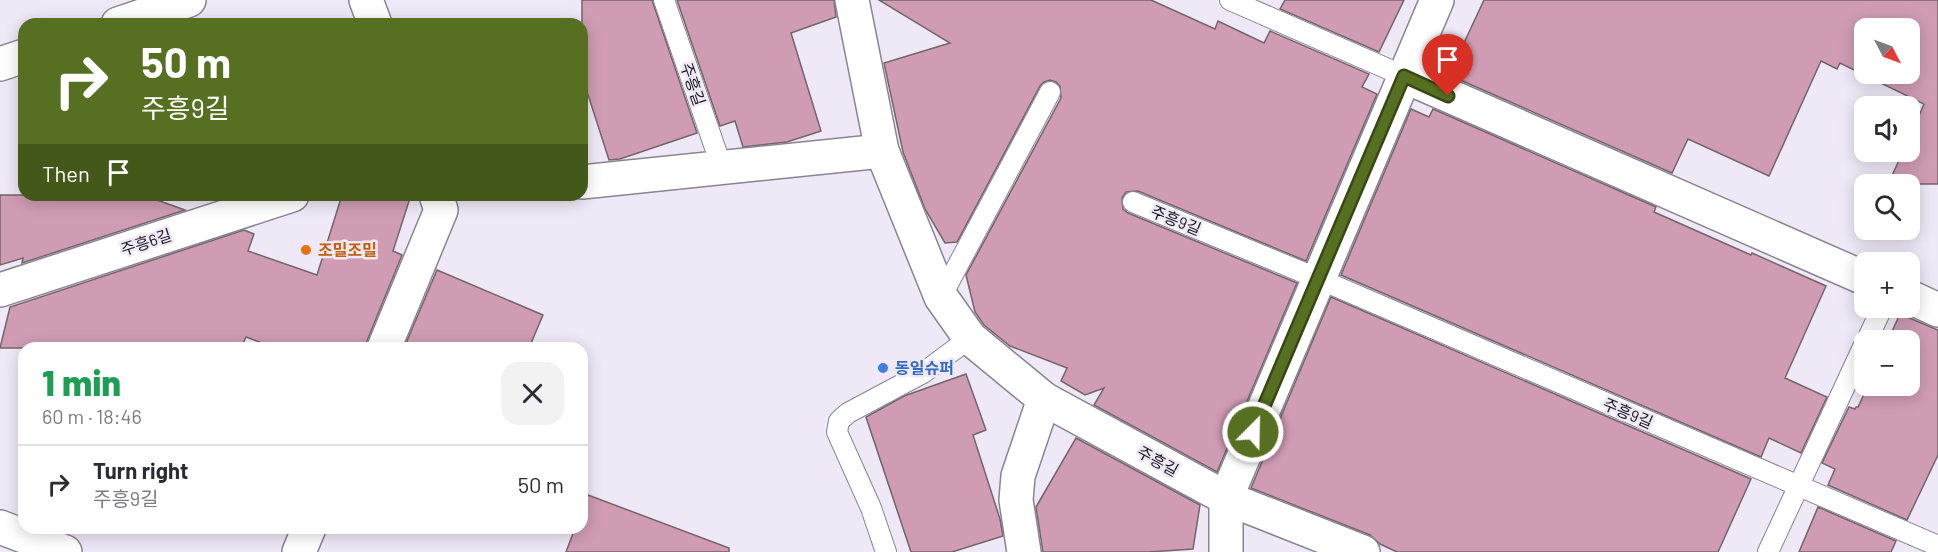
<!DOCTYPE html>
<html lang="en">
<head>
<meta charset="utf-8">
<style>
	:root { --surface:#fff; --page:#f2f2f3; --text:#2b2b33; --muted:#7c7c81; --line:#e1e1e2 }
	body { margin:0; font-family:Barlow,"Noto Sans KR",sans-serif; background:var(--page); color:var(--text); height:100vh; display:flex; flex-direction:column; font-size:22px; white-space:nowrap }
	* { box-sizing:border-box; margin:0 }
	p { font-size:20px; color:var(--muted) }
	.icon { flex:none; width:33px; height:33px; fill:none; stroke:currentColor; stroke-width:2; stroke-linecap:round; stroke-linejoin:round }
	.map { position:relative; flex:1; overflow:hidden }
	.drawer { position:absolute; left:18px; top:342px; width:570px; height:192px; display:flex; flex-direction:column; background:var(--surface); border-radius:18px; box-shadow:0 3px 15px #0003 }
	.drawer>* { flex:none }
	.guide { position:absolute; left:18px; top:18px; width:570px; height:183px; border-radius:18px; box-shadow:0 3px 15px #0003; background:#566f21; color:#fff; overflow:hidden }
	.needle { width:39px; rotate:131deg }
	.fabs { position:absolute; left:1854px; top:18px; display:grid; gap:12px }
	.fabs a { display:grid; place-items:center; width:66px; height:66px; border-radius:12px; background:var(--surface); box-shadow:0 3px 15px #0003; font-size:30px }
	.pin { position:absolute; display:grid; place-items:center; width:51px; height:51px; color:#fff; margin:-62px -26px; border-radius:50% 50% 50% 0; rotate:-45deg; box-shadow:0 0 6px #0007 }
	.pin .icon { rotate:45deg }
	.me { position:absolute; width:66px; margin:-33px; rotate:23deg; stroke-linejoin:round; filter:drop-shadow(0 0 4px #0008) }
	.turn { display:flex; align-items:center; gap:21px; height:126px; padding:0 24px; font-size:27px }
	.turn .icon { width:78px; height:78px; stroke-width:2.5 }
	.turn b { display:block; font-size:42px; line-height:51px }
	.then { display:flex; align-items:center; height:57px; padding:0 24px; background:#0003; gap:12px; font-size:22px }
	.round { display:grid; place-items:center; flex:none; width:63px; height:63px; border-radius:18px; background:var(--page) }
	.head { display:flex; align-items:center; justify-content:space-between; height:102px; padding:0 24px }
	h1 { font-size:36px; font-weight:800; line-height:45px; color:#1e9e55 }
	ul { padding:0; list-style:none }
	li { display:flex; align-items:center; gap:18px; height:78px; padding:0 24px; border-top:2px solid var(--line) }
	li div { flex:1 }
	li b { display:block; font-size:22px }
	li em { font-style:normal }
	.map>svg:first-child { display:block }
	.building { fill:#cf9cb4; stroke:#72656b; stroke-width:1.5; fill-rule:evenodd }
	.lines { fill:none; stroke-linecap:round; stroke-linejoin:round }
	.service-casing { stroke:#8a8491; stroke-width:22 }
	.minor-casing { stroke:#8a8491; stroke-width:36 }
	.service { stroke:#fff; stroke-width:20 }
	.minor { stroke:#fff; stroke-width:33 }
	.route-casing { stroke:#384815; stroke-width:15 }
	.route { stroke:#566f21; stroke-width:10 }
	.food-dot { fill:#e8710a; stroke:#efe9f7; stroke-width:2 }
	.shop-dot { fill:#3f7fe0; stroke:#efe9f7; stroke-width:2 }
	.labels { text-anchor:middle; stroke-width:5; stroke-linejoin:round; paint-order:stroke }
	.street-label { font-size:16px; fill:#1a181d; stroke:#efe9f7 }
	.food-label { font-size:16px; font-weight:bold; fill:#c56008; stroke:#efe9f7; text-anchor:start }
	.shop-label { font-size:16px; font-weight:bold; fill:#366cbe; stroke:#efe9f7; text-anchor:start }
</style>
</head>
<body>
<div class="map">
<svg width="1938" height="552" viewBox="0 0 1938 552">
	<rect width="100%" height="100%" fill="#efe9f7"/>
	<g class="building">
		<polygon points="582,0 652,0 697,133 620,159 609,160 582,76"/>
		<polygon points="677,0 834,0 836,17 791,33 821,131 787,142 743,147 735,121 720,126"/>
		<polygon points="879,0 1151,0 1215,29 1218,21 1264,43 1270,31 1369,74 1362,87 1377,94 1306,261 1138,191 1126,192 1122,198 1123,209 1128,213 1297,283 1217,472 1094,405 1104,388 1085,395 1061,381 1067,368 1010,346 984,325 975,312 966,275 1061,98 1060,86 1056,82 1050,80 1044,82 1040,86 957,242 945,243 925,209 903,152 884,63 950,43"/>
		<polygon points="1285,0 1404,0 1379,52 1280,9"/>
		<path d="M1484,0H1938V184H1888L1903,152H1910V137L1924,104L1840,63L1837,69L1821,61L1769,176L1688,139L1672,173L1449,75ZM1864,28H1910V74H1864Z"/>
		<polygon points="1411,109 1429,117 1433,109 1656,207 1654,212 1751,255 1752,253 1826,286 1785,378 1827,397 1801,453 1769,438 1761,457 1341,275"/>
		<polygon points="0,195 143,195 185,210 22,263 23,258 0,265"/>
		<polygon points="342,195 411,195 393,251 402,255 367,341 366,348 275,348 246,337 241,348 0,348 10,307 244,230 254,234 248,251 317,275"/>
		<polygon points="437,270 543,315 529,348 404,348"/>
		<polygon points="1331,297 1751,479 1718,552 1397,552 1380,544 1370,535 1251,488"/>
		<polygon points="1900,314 1938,330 1938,455 1907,520 1828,485 1835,469 1822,463 1849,407 1855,409 1856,407 1858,407 1868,386 1910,386 1910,340 1888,340"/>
		<polygon points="966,374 986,430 973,435 1000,519 1003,536 952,552 911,552 866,417 904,396"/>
		<polygon points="1076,438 1200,505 1193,549 1149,552 1043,552 1036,507"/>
		<polygon points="588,495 729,548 729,552 566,552 575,528 582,528 582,510"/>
		<polygon points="1818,507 1896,541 1891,552 1799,552"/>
	</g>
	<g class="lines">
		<defs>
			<g id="service">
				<polyline points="664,0 722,168"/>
				<polyline points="1230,0 1404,76"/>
				<polyline points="1133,202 1319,279 1938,546"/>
				<polyline points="941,297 1050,92"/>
				<polyline points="1867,340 1882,308"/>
				<polyline points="886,552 871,508 837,432 839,421 848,413 923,373 970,338"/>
				<polyline points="1768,552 1864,345"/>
			</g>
			<g id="minor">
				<polyline points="366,0 375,24"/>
				<polyline points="852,0 882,151 941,297 970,338 1044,399 1226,498 1363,552"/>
				<polyline points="118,24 189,0"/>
				<polyline points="0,64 24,56"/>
				<polyline points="1404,76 1864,278"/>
				<polyline points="582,182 882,151"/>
				<polyline points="0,290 292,195"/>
				<polyline points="1910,297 1938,310"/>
				<polyline points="384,348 441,210 436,195"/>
				<polyline points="0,527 65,552"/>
				<polyline points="299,552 309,528"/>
				<polyline points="1024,552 1016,500 1018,476 1044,399"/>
				<polyline points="1226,552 1226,498 1437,0"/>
			</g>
		</defs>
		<use href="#service" class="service-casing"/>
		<use href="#minor" class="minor-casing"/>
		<use href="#service" class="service"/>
		<use href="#minor" class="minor"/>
	</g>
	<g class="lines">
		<defs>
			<polyline id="route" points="1253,432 1404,76 1448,96"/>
		</defs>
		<use href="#route" class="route-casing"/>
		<use href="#route" class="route"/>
	</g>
	<circle class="food-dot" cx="306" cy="250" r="6"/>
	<circle class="shop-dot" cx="883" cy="368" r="6"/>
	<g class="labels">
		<g class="street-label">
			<text transform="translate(693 84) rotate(71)" y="6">주흥길</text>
			<text transform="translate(1176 220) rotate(22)" y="6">주흥9길</text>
			<text transform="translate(146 242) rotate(-18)" y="6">주흥6길</text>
			<text transform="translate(1628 413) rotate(23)" y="6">주흥9길</text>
			<text transform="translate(1158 461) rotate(29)" y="6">주흥길</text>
		</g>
		<g class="food-label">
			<text x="318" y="256">조밀조밀</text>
		</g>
		<g class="shop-label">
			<text x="895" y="374">동일슈퍼</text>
		</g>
	</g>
</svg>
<div class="fabs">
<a><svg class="needle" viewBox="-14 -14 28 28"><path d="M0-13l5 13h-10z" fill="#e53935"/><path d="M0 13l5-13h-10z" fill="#7c7c81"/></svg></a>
<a><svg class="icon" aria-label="sound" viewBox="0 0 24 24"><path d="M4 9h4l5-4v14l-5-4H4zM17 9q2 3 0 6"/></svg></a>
<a><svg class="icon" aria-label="search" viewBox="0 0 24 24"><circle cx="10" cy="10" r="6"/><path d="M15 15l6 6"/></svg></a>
<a>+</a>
<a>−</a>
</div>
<div class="pin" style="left:1448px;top:96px;background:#d93025"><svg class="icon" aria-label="arrive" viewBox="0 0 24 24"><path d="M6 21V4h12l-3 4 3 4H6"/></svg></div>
<svg class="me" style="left:1253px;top:432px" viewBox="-20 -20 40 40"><circle r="17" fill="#566f21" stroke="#fff" stroke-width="3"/><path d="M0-11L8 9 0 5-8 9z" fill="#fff"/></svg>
<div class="guide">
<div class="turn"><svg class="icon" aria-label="right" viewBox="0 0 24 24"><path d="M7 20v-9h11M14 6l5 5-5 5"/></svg><div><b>50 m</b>주흥9길</div></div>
<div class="then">Then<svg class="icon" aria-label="arrive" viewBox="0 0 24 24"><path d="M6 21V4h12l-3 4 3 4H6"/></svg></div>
</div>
<section class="drawer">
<div class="head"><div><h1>1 min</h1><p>60 m · 18:46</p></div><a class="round"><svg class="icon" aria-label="close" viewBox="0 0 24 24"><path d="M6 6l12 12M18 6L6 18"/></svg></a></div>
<ul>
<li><svg class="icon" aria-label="right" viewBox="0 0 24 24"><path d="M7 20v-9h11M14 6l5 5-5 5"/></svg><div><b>Turn right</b><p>주흥9길</p></div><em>50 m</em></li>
</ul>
</section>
</div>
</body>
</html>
